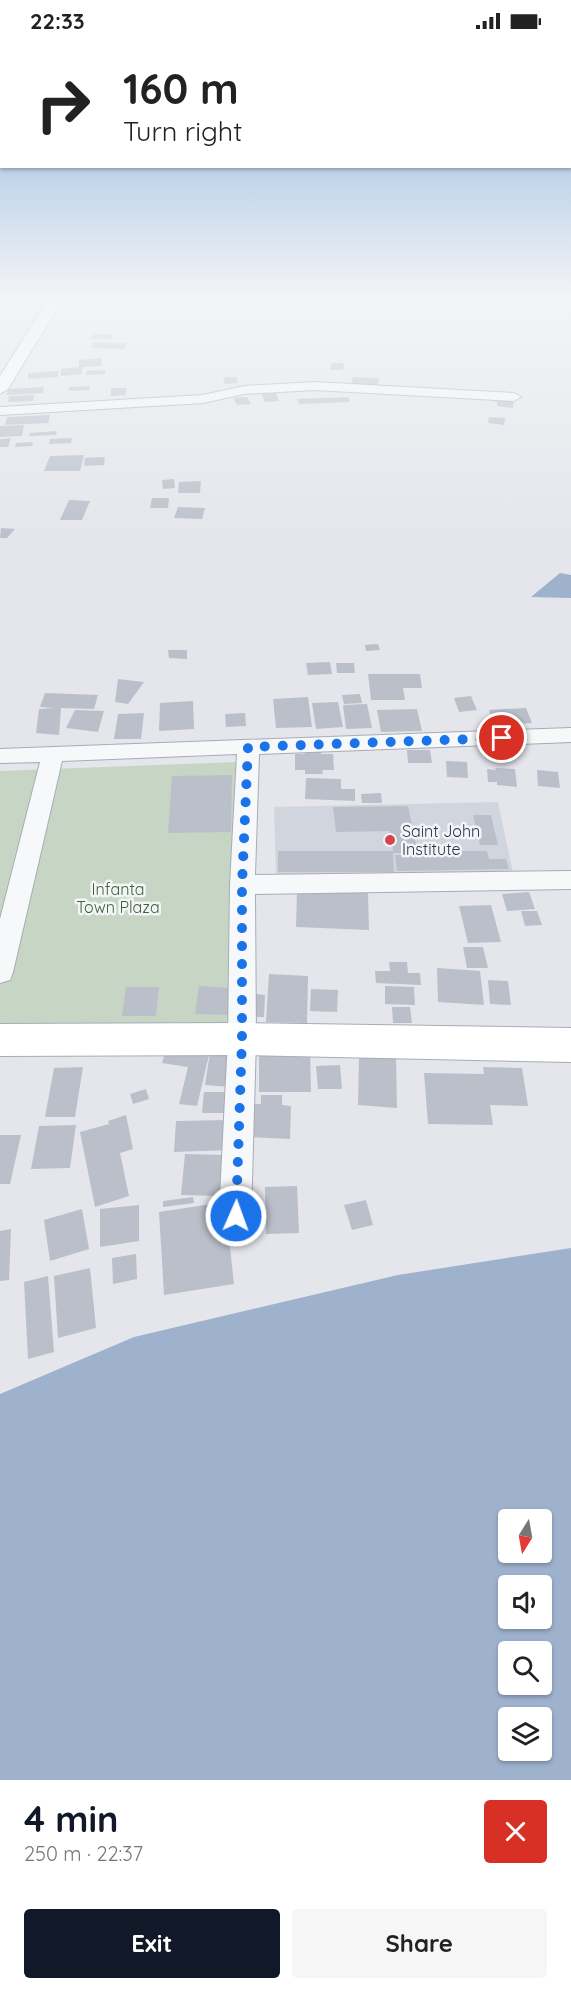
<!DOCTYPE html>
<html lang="en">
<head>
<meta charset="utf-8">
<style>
	:root { --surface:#fff; --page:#f6f6f6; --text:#222; --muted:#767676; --accent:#111827 }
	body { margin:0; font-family:Quicksand,sans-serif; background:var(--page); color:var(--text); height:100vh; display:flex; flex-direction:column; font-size:22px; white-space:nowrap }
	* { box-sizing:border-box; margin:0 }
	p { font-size:20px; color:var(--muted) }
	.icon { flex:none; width:33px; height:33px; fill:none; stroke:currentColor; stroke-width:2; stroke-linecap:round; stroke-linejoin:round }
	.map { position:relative; height:1738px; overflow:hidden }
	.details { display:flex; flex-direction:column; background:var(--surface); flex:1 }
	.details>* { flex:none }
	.hud { position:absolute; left:0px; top:0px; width:572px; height:126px; box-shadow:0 2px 4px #0004; background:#fff; color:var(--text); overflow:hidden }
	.needle { width:39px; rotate:191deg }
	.buttons { position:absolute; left:498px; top:1467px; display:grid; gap:12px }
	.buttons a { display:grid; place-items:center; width:54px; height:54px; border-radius:6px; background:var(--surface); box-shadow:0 2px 4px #0004; font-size:30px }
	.pin { position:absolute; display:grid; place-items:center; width:51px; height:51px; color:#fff; margin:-26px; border:3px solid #fff; border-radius:50%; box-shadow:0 2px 6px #0007 }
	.me { position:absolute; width:66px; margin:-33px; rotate:2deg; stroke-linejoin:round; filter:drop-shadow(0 0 4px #0008) }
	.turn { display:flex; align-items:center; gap:21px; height:126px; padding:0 24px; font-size:27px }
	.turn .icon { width:78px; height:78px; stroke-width:2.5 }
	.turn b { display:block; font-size:42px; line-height:51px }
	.round { display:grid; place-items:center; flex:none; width:63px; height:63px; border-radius:6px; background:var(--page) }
	.summary { display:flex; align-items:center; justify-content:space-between; height:102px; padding:0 24px }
	h1 { font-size:36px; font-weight:700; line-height:45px; color:var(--accent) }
	.button { display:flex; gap:12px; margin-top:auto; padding:12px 24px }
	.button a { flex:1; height:69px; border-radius:6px; background:var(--accent); color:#fff; font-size:24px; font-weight:700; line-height:69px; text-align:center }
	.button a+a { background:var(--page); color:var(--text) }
	.status { display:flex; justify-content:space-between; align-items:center; height:42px; padding:0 30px; background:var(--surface); direction:ltr }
	.status svg { height:16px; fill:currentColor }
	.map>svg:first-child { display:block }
	.built { fill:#d1d5de }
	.green { fill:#c7d6c4 }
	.water { fill:#9eb1cd; fill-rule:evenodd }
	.building { fill:#babfca }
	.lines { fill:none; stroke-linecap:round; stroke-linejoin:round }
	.street-casing { stroke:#a8acb7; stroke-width:2 }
	.secondary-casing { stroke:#a8acb7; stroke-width:2 }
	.primary-casing { stroke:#a2a9b8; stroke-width:2 }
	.street { fill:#f7f8fa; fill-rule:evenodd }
	.secondary { fill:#fff; fill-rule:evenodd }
	.primary { fill:#fff; fill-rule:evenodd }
	.route { stroke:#1a73e8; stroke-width:10; stroke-dasharray:0 18 }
	.poi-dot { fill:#d44550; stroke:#f4f5f9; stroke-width:2 }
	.labels { text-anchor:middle; stroke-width:5; stroke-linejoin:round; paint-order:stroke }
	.poi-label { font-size:16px; fill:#2a3245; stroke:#f4f5f9; text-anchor:start }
	.park-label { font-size:16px; fill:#3c6237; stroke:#f4f5f9 }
</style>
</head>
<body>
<div class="status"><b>22:33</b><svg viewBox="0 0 49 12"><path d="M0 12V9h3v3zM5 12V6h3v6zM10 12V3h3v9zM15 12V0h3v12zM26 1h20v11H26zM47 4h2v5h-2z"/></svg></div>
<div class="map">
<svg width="571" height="1738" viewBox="0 0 571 1738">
	<rect width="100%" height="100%" fill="#e4e6ec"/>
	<polygon class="built" points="498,760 513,831 276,832 274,765"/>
	<g class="green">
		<polygon points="76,255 127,255 126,262 71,266 69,264"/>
		<polygon points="236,720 234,984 0,985 0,729"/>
	</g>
	<g class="water">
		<polygon points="560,531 571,533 571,556 531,555"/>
		<path d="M571,1206V1738H0V1352L134,1295L398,1233ZM508,1478H542V1510H508ZM508,1544H542V1576H508ZM508,1610H542V1642H508ZM508,1676H542V1708H508Z"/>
	</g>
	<g class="building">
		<polygon points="93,292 114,292 112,297 91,297"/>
		<polygon points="94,300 127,301 125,307 91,306"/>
		<polygon points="101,316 102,324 82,325 82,332 61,334 61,327 79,325 79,318"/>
		<polygon points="331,321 344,321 343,328 330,328"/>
		<polygon points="105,328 105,332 86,333 86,329"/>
		<polygon points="58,329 58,335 28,337 28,331"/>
		<polygon points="223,335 236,335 238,341 225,342"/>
		<polygon points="353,335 379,336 378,344 351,342"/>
		<polygon points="89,344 90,348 69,349 69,345"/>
		<polygon points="44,345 43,351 7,353 8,347"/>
		<polygon points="111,346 126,346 126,353 111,354"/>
		<polygon points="276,350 279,359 265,360 261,351"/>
		<polygon points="34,353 33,359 8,360 9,354"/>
		<polygon points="247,355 251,362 237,363 233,356"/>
		<polygon points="348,355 350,360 299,362 297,357"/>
		<polygon points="492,355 514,356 513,366 497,364 497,360 492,359"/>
		<polygon points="50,373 48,381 5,383 7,375"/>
		<polygon points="489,375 505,376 504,383 488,381"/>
		<polygon points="24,383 22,394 0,395 0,384"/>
		<polygon points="57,389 56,393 29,394 30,391"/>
		<polygon points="11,396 8,405 0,405 0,397"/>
		<polygon points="72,396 71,401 49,402 50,397"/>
		<polygon points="33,400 32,404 15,405 16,401"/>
		<polygon points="84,413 80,429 44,429 50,414"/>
		<polygon points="105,415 104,423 84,424 85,416"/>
		<polygon points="174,437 175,446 163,447 162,438"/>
		<polygon points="201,439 200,451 178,451 179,440"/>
		<polygon points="152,456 169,456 168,466 150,466"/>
		<polygon points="69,458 90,459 82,478 60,478"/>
		<polygon points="178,465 205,466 202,477 174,476"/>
		<polygon points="1,486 15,487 7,496 0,496"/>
		<polygon points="378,602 380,608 366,609 365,603"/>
		<polygon points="168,608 187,608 187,617 169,616"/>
		<polygon points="330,620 332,632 308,633 306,621"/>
		<polygon points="336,621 354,621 355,631 337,631"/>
		<polygon points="368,632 420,632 422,646 403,646 405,658 371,658"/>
		<polygon points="118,637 144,640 128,662 115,660"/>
		<polygon points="45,651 98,653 94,667 61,666 59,693 36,691 39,667 55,666 40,665"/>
		<polygon points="360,652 362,661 344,662 342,653"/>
		<polygon points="471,654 477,668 459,670 454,656"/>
		<polygon points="308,655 312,685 276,686 273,657"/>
		<polygon points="193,659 194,687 159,689 160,661"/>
		<polygon points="338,660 343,685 316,687 312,661"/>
		<polygon points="367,662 372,686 346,687 343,663"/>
		<polygon points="526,666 532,681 494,683 489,668"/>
		<polygon points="417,667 422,689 381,690 377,668"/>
		<polygon points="75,668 104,669 98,690 66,686"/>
		<polygon points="144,671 141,697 114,697 118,672"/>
		<polygon points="245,671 246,684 226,685 225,672"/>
		<polygon points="304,706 321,706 321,712 333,712 334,728 322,728 323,732 305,732 305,728 295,728 295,712 305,712"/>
		<polygon points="407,708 430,708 432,721 408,721"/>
		<polygon points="446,719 467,720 468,736 447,735"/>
		<polygon points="495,726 515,727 517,745 497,743 497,740 488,740 487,727 496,728"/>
		<polygon points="537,728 558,730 560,746 538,744"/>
		<polygon points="232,733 231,790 168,791 172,734"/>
		<polygon points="306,736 341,737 341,747 355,747 355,759 305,757"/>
		<polygon points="381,751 382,761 362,761 361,752"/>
		<polygon points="408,764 418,811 393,811 394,830 278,830 278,809 393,809 390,789 336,790 333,765"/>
		<polygon points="473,773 491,773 498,803 480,803"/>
		<polygon points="430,809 487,809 489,817 506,817 509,827 397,829 395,813 431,813"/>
		<polygon points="297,849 368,851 369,888 296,885"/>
		<polygon points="529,850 535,867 507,869 502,852"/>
		<polygon points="491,863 501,900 468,901 459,864"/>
		<polygon points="521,869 537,869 542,883 525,884"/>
		<polygon points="463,905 483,905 488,926 467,926"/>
		<polygon points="389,920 407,920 408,931 420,931 421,943 376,941 375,929 390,929"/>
		<polygon points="437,926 480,929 484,963 438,960"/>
		<polygon points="269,932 308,934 307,981 266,980"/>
		<polygon points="488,938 508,939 511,963 490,962"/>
		<polygon points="199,944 231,946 228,973 195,972"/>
		<polygon points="385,944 414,945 415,963 385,962"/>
		<polygon points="126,945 159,945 156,974 122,974"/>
		<polygon points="311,947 338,948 337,970 310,969"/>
		<polygon points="255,952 265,953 264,975 253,975"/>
		<polygon points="392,965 410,965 412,981 393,981"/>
		<polygon points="168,999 209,1013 197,1064 179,1062 188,1025 162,1021"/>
		<polygon points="211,1004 237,1006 231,1045 205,1043"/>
		<polygon points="310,1005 311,1050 259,1050 259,1006"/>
		<polygon points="359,1012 396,1014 397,1066 358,1063"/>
		<polygon points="340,1023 342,1047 318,1047 316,1024"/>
		<polygon points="83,1025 75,1075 45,1075 54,1026"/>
		<polygon points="483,1025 522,1026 528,1064 490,1063 493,1083 428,1082 424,1031 484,1032"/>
		<polygon points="146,1047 149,1057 133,1062 130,1052"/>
		<polygon points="204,1050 233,1050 233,1071 202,1071"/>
		<polygon points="261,1053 282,1053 282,1063 291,1064 290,1097 250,1095 252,1062 261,1062"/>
		<polygon points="126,1073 133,1107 120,1111 129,1154 95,1165 80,1090 109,1082 108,1079"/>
		<polygon points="229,1078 229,1108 174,1110 176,1079"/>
		<polygon points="76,1083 70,1126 31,1127 39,1084"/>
		<polygon points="0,1093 21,1093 10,1142 0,1142"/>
		<polygon points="185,1112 224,1113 221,1154 181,1153"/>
		<polygon points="297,1144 299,1191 266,1192 265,1145"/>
		<polygon points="193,1155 194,1161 163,1165 163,1159"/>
		<polygon points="366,1158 373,1183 352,1188 344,1163"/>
		<polygon points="225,1160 234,1242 164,1253 159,1170"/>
		<polygon points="139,1163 139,1199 100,1205 100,1167"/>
		<polygon points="82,1167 89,1207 50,1219 44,1178"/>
		<polygon points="11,1187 9,1238 0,1239 0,1189"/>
		<polygon points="136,1212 137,1237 113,1242 112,1216"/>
		<polygon points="90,1226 96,1286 58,1296 54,1234"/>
		<polygon points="48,1234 54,1310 28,1317 24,1240"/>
	</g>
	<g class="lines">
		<defs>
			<g id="street">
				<polygon points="314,340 514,351 521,355 514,359 314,348 244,352 203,361 0,373 0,365 203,353 244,344"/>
				<polygon points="571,686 571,700 259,712 255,833 571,829 571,847 255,852 256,997 251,1174 247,1186 235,1190 223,1186 219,1174 228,997 230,843 237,712 62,719 13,930 10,938 0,941 0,877 40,720 0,721 0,707"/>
			</g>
			<polygon id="secondary" points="242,981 571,986 571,1020 242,1013 0,1014 0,982"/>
			<polygon id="primary" points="50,255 64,255 8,347 0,352 0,334"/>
		</defs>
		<use href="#street" class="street-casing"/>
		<use href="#secondary" class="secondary-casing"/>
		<use href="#primary" class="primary-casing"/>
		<use href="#street" class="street"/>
		<use href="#secondary" class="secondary"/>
		<use href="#primary" class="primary"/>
	</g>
	<linearGradient id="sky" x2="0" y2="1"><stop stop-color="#8ab3dd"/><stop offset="0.51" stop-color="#f3f4f6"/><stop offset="1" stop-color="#f3f4f6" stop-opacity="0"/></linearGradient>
	<rect width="571" height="499" fill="url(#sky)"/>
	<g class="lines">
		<polyline class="route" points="236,1174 242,997 242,843 248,705 502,696"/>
	</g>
	<circle class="poi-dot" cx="390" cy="798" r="6"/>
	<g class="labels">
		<g class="poi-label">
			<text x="402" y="795">Saint John<tspan x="402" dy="18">Institute</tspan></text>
		</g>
		<g class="park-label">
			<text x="118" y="853">Infanta<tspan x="118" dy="18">Town Plaza</tspan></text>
		</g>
	</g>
</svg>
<div class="buttons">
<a><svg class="needle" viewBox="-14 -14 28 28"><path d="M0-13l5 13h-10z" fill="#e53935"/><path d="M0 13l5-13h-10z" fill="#767676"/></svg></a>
<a><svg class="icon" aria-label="sound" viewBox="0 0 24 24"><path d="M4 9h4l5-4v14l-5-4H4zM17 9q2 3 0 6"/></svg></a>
<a><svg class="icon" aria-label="search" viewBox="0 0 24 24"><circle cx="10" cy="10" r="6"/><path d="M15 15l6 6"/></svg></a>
<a><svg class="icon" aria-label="layers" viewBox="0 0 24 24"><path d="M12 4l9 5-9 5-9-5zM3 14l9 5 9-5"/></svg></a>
</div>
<div class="pin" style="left:502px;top:696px;background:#d93025"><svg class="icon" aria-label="arrive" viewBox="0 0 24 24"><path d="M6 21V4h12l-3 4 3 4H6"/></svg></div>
<svg class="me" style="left:236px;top:1174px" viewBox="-20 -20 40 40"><circle r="17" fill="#1a73e8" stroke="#fff" stroke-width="3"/><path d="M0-11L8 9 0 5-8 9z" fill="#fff"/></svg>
<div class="hud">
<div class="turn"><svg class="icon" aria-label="right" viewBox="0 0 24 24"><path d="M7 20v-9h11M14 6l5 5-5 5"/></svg><div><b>160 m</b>Turn right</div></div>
</div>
</div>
<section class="details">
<div class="summary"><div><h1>4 min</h1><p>250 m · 22:37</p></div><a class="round" style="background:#d93025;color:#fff"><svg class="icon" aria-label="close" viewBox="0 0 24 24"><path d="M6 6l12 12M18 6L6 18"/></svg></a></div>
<div class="button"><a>Exit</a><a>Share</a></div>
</section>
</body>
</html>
